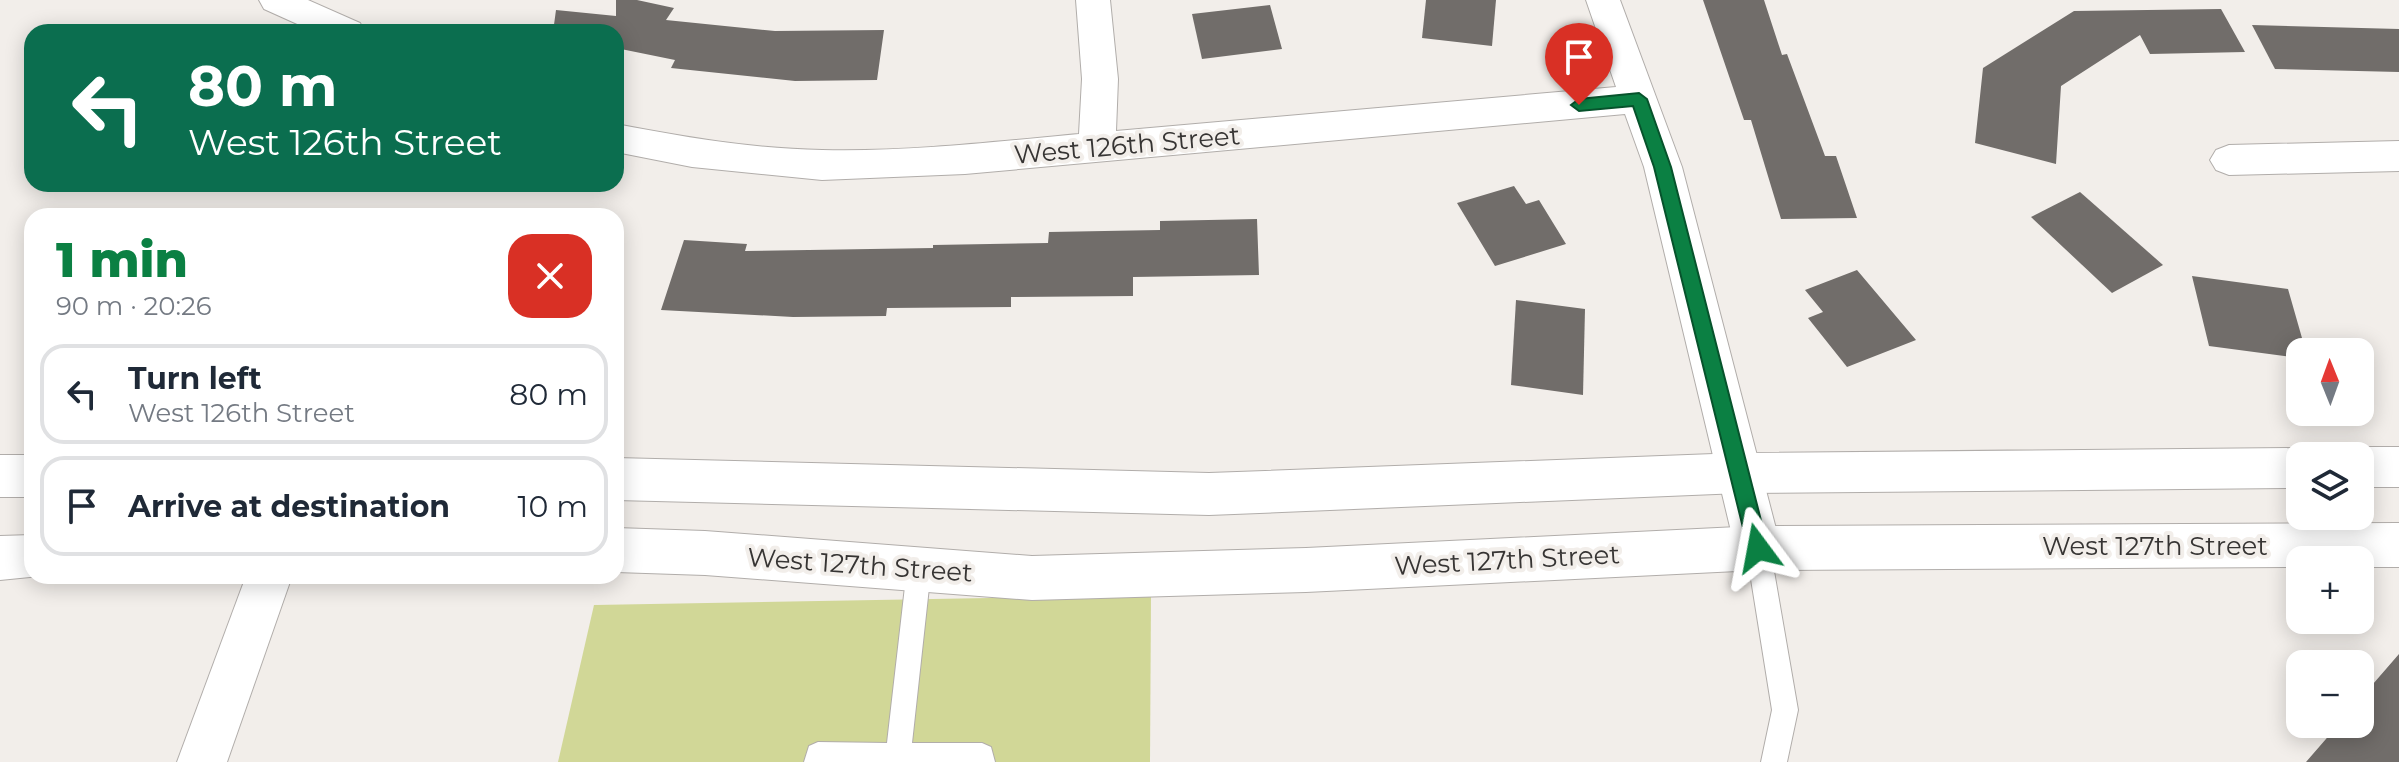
<!DOCTYPE html>
<html lang="en">
<head>
<meta charset="utf-8">
<style>
	:root { --surface:#fff; --page:#f6f6f7; --text:#1f2937; --muted:#747a83; --line:#e0e1e3; --accent:#0b8043 }
	body { margin:0; font-family:Montserrat,sans-serif; background:var(--page); color:var(--text); height:100vh; display:flex; flex-direction:column; font-size:30px; white-space:nowrap }
	* { box-sizing:border-box; margin:0 }
	p { font-size:26px; color:var(--muted) }
	.icon { flex:none; width:44px; height:44px; fill:none; stroke:currentColor; stroke-width:2; stroke-linecap:round; stroke-linejoin:round }
	.map { position:relative; flex:1; overflow:hidden }
	.sheet { position:absolute; left:24px; top:208px; width:600px; height:376px; display:flex; flex-direction:column; background:var(--surface); border-radius:24px; box-shadow:0 4px 20px #0003 }
	.sheet>* { flex:none }
	.top-card { position:absolute; left:24px; top:24px; width:600px; height:168px; border-radius:24px; box-shadow:0 4px 20px #0003; background:#0b6e4f; color:#fff; overflow:hidden }
	.needle { width:52px; rotate:359deg }
	.buttons { position:absolute; left:2286px; top:338px; display:grid; gap:16px }
	.buttons a { display:grid; place-items:center; width:88px; height:88px; border-radius:16px; background:var(--surface); box-shadow:0 4px 20px #0003; font-size:40px }
	.pin { position:absolute; display:grid; place-items:center; width:68px; height:68px; color:#fff; margin:-82px -34px; border-radius:50% 50% 50% 0; rotate:-45deg; box-shadow:0 0 8px #0007 }
	.pin .icon { rotate:45deg }
	.me { position:absolute; width:88px; margin:-44px; rotate:347deg; stroke-linejoin:round; filter:drop-shadow(0 0 6px #0008) }
	.turn { display:flex; align-items:center; gap:28px; height:168px; padding:0 32px; font-size:36px }
	.turn .icon { width:104px; height:104px; stroke-width:2.5 }
	.turn b { display:block; font-size:56px; line-height:68px }
	.round { display:grid; place-items:center; flex:none; width:84px; height:84px; border-radius:24px; background:var(--page) }
	.head { display:flex; align-items:center; justify-content:space-between; height:136px; padding:0 32px }
	h1 { font-size:48px; font-weight:800; line-height:60px; color:var(--accent) }
	ul { padding:0; list-style:none }
	li { display:flex; align-items:center; gap:24px; height:100px; margin:0 16px 12px; padding:0 16px; border:4px solid var(--line); border-radius:24px }
	li div { flex:1 }
	li b { display:block; font-size:30px }
	li em { font-style:normal }
	.map>svg:first-child { display:block }
	.green { fill:#d1d797 }
	.building { fill:#716d6a }
	.lines { fill:none; stroke-linecap:round; stroke-linejoin:round }
	.service-casing { stroke:#b1adaa; stroke-width:2 }
	.minor-casing { stroke:#b1adaa; stroke-width:2 }
	.secondary-casing { stroke:#b1adaa; stroke-width:2 }
	.service { fill:#fff; fill-rule:evenodd }
	.minor { fill:#fff; fill-rule:evenodd }
	.secondary { fill:#fff; fill-rule:evenodd }
	.route { fill:#0b8043; stroke:#07532c; stroke-width:2 }
	.labels { text-anchor:middle; stroke-width:8; stroke-linejoin:round; paint-order:stroke }
	.street-label { font-size:26px; fill:#363433; stroke:#f2eeea }
</style>
</head>
<body>
<div class="map">
<svg width="2399" height="762" viewBox="0 0 2399 762">
	<rect width="100%" height="100%" fill="#f2eeea"/>
	<polygon class="green" points="1151,595 1150,762 558,762 594,605"/>
	<g class="building">
		<polygon points="616,0 637,0 674,8 666,20 775,31 884,30 877,80 795,81 671,68 675,60 616,48 616,32 553,32 556,10 616,16"/>
		<polygon points="1426,0 1496,0 1492,46 1422,38"/>
		<polygon points="1703,0 1764,0 1782,55 1787,54 1825,156 1836,156 1857,218 1781,219 1751,120 1744,120"/>
		<polygon points="1270,5 1282,49 1202,59 1192,14"/>
		<polygon points="2221,9 2245,52 2150,54 2140,35 2061,86 2056,164 1975,143 1983,68 2074,11"/>
		<polygon points="2252,25 2399,29 2399,72 2275,69"/>
		<polygon points="1514,186 1526,204 1539,200 1566,244 1495,266 1457,203"/>
		<polygon points="2080,192 2163,265 2112,293 2031,217"/>
		<polygon points="1257,219 1259,275 1133,277 1133,296 1011,297 1011,307 887,308 886,316 793,317 661,310 684,240 747,244 745,251 933,248 933,245 1048,243 1049,232 1160,230 1160,221"/>
		<polygon points="1857,270 1916,340 1847,367 1808,318 1823,312 1805,290"/>
		<polygon points="2192,276 2288,289 2306,352 2300,352 2300,358 2209,346"/>
		<polygon points="1516,300 1585,309 1583,395 1511,385"/>
		<polygon points="2399,654 2399,762 2306,762 2339,724 2360,724 2360,699"/>
	</g>
	<g class="lines">
		<defs>
			<g id="service">
				<polygon points="1758,537 1766,540 1770,548 1798,710 1787,762 1761,762 1772,710 1746,548 1750,540"/>
				<polygon points="919,558 927,561 931,569 912,743 982,743 991,747 995,762 804,762 809,746 818,742 887,743 907,569 911,561"/>
			</g>
			<g id="minor">
				<polygon points="259,0 308,0 360,23 365,32 315,32 264,9"/>
				<path d="M1076,0H1110L1118,79L1116,131L1616,87L1586,0H1620L1682,167L1781,548L1774,563L1758,569L1742,563L1735,548L1644,167L1625,114L965,174L822,180L692,167L616,152V124C684,137 753,149 822,150C907,152 994,142 1079,134L1082,79Z"/>
				<polygon points="2399,141 2399,171 2229,175 2216,170 2210,160 2216,150 2229,145"/>
				<polygon points="246,576 292,576 227,762 177,762"/>
			</g>
			<g id="secondary">
				<polygon points="2360,447 2399,447 2399,487 2360,487 2360,456 2342,456"/>
				<polygon points="2300,448 2317,456 2300,456 2300,488 1740,493 1209,515 616,500 616,458 1209,473 1740,453"/>
				<rect x="0" y="455" width="32" height="42"/>
				<polygon points="2399,523 2399,567 2360,567 2360,560 2300,560 2300,567 1758,570 1306,592 1032,600 705,575 616,572 616,528 705,531 1032,556 1306,548 1758,526"/>
				<polygon points="32,535 32,576 40,576 0,580 0,536"/>
			</g>
		</defs>
		<use href="#service" class="service-casing"/>
		<use href="#minor" class="minor-casing"/>
		<use href="#secondary" class="secondary-casing"/>
		<use href="#service" class="service"/>
		<use href="#minor" class="minor"/>
		<use href="#secondary" class="secondary"/>
	</g>
	<polygon class="route" points="1639,93 1647,99 1671,167 1768,548 1765,555 1758,557 1751,555 1748,548 1654,167 1633,106 1579,111 1571,105 1579,99"/>
	<g class="labels">
		<g class="street-label">
			<text transform="translate(1127 145) rotate(-5)" y="9">West 126th Street</text>
			<text x="2155" y="555">West 127th Street</text>
			<text transform="translate(1507 560) rotate(-3)" y="9">West 127th Street</text>
			<text transform="translate(860 565) rotate(4)" y="9">West 127th Street</text>
		</g>
	</g>
</svg>
<div class="buttons">
<a><svg class="needle" viewBox="-14 -14 28 28"><path d="M0-13l5 13h-10z" fill="#e53935"/><path d="M0 13l5-13h-10z" fill="#747a83"/></svg></a>
<a><svg class="icon" aria-label="layers" viewBox="0 0 24 24"><path d="M12 4l9 5-9 5-9-5zM3 14l9 5 9-5"/></svg></a>
<a>+</a>
<a>−</a>
</div>
<div class="pin" style="left:1579px;top:105px;background:#d93025"><svg class="icon" aria-label="arrive" viewBox="0 0 24 24"><path d="M6 21V4h12l-3 4 3 4H6"/></svg></div>
<svg class="me" style="left:1758px;top:548px" viewBox="-20 -20 40 40"><path d="M0-17L14 15 0 8-14 15z" fill="#0b8043" stroke="#fff" stroke-width="4"/></svg>
<div class="top-card">
<div class="turn"><svg class="icon" aria-label="left" viewBox="0 0 24 24"><path d="M17 20v-9H6M10 6l-5 5 5 5"/></svg><div><b>80 m</b>West 126th Street</div></div>
</div>
<section class="sheet">
<div class="head"><div><h1>1 min</h1><p>90 m · 20:26</p></div><a class="round" style="background:#d93025;color:#fff"><svg class="icon" aria-label="close" viewBox="0 0 24 24"><path d="M6 6l12 12M18 6L6 18"/></svg></a></div>
<ul>
<li><svg class="icon" aria-label="left" viewBox="0 0 24 24"><path d="M17 20v-9H6M10 6l-5 5 5 5"/></svg><div><b>Turn left</b><p>West 126th Street</p></div><em>80 m</em></li>
<li><svg class="icon" aria-label="arrive" viewBox="0 0 24 24"><path d="M6 21V4h12l-3 4 3 4H6"/></svg><div><b>Arrive at destination</b></div><em>10 m</em></li>
</ul>
</section>
</div>
</body>
</html>
